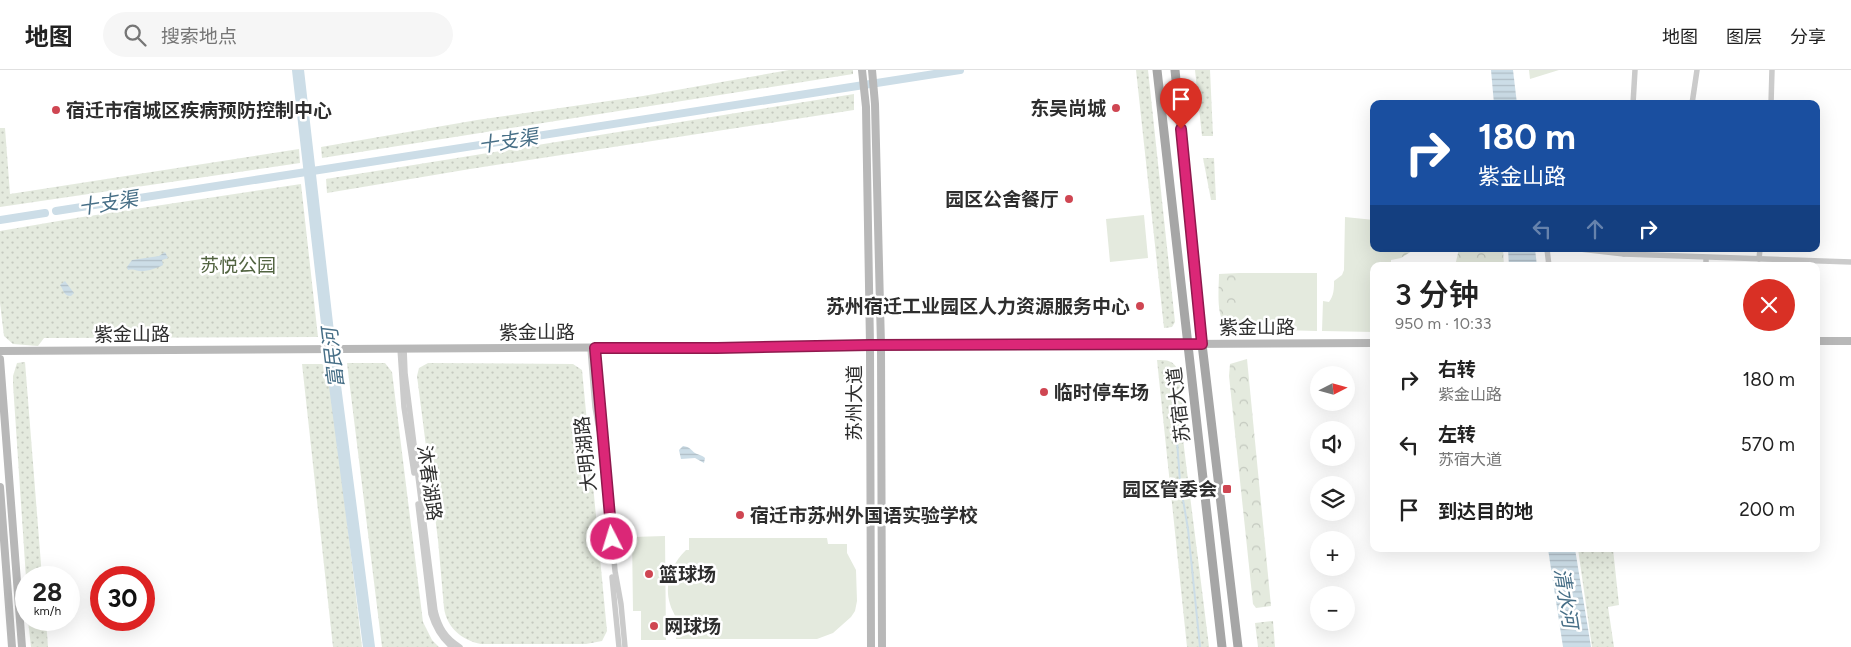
<!DOCTYPE html>
<html lang="zh">
<head>
<meta charset="utf-8">
<style>
	:root { --surface:#fff; --page:#f6f6f6; --text:#222; --muted:#767676; --line:#e0e0e0 }
	body { margin:0; font-family:Figtree,"Noto Sans SC",sans-serif; background:var(--page); color:var(--text); height:100vh; display:flex; flex-direction:column; font-size:19px; white-space:nowrap }
	* { box-sizing:border-box; margin:0 }
	p { font-size:16px; color:var(--muted) }
	.icon { flex:none; width:28px; height:28px; fill:none; stroke:currentColor; stroke-width:2; stroke-linecap:round; stroke-linejoin:round }
	.map { position:relative; flex:1; overflow:hidden }
	.details { position:absolute; left:1370px; top:192px; width:450px; height:290px; display:flex; flex-direction:column; background:var(--surface); border-radius:10px; box-shadow:0 5px 20px #0002 }
	.details>* { flex:none }
	.top-card { position:absolute; left:1370px; top:30px; width:450px; height:152px; border-radius:10px; box-shadow:0 5px 20px #0002; background:#1a4fa0; color:#fff; overflow:hidden }
	.needle { width:32px; rotate:84deg }
	.fabs { position:absolute; left:1310px; top:296px; display:grid; gap:10px }
	.fabs a { display:grid; place-items:center; width:45px; height:45px; border-radius:50%; background:var(--surface); box-shadow:0 5px 20px #0002; font-size:25px }
	.speed { position:absolute; left:15px; top:496px; display:flex; gap:10px; font-size:25px; font-weight:700; text-align:center }
	.speed>* { display:grid; place-content:center; width:65px; height:65px; border-radius:50%; background:var(--surface); box-shadow:0 5px 20px #0002; line-height:1 }
	.speed small { font-size:12px; font-weight:400 }
	.speed .limit { border:8px solid #d22; background:#fff; color:#111 }
	.pin { position:absolute; display:grid; place-items:center; width:42px; height:42px; color:#fff; margin:-51px -21px; border-radius:50% 50% 50% 0; rotate:-45deg; box-shadow:0 0 5px #0007 }
	.pin .icon { rotate:45deg }
	.me { position:absolute; width:55px; margin:-28px; rotate:355deg; stroke-linejoin:round; filter:drop-shadow(0 0 4px #0008) }
	.turn { display:flex; align-items:center; gap:18px; height:105px; padding:0 25px; font-size:22px }
	.turn .icon { width:65px; height:65px; stroke-width:2.5 }
	.turn b { display:block; font-size:35px; line-height:42px }
	.lanes { display:flex; align-items:center; height:48px; padding:0 25px; background:#0003; justify-content:center; gap:25px; direction:ltr }
	.lanes .off { opacity:.35 }
	.round { display:grid; place-items:center; flex:none; width:52px; height:52px; border-radius:26px; background:var(--page) }
	.head { display:flex; align-items:center; justify-content:space-between; height:85px; padding:0 25px }
	h1 { font-size:30px; font-weight:600; line-height:38px }
	ul { padding:0; list-style:none }
	li { display:flex; align-items:center; gap:15px; height:65px; padding:0 25px }
	li div { flex:1 }
	li b { display:block; font-size:19px }
	li em { font-style:normal }
	header { display:flex; align-items:center; gap:30px; box-sizing:border-box; height:70px; padding:0 25px; background:var(--surface); border-bottom:1px solid var(--line) }
	header strong { font-size:24px }
	nav { display:flex; gap:28px; margin-inline-start:auto; font-size:18px }
	.search { width:350px; height:45px; background:var(--page); display:flex; align-items:center; gap:12px; box-sizing:border-box; padding:0 18px; border-radius:28px; color:var(--muted); font-size:19px }
	.map>svg:first-child { display:block }
	.grass { fill:url(#grass-dots) }
	.forest { fill:url(#forest-crowns) }
	.garden { fill:#e4eade }
	.water { fill:url(#water-rules) }
	.lines { fill:none; stroke-linecap:round; stroke-linejoin:round }
	.stream { stroke:#ccdde7; stroke-width:2 }
	.canal { stroke:#ccdde7; stroke-width:8 }
	.river { stroke:#ccdde7; stroke-width:12 }
	.street { stroke:#cbcbcb; stroke-width:5.5 }
	.secondary { stroke:#b8b8b8; stroke-width:8 }
	.primary { stroke:#a6a6a6; stroke-width:9 }
	.route-casing { stroke:#8e194d; stroke-width:12 }
	.route { stroke:#db2777; stroke-width:9 }
	.poi-dot { fill:#cf4652; stroke:#fff; stroke-width:2 }
	.labels { text-anchor:middle; stroke-width:5; stroke-linejoin:round; paint-order:stroke }
	.poi-label { font-size:19px; font-weight:bold; fill:#2e2e2e; stroke:#fff; text-anchor:start }
	.park-label { font-size:19px; fill:#526441; stroke:#fff }
	.street-label { font-size:19px; fill:#2e2e2e; stroke:#fff }
	.water-label { font-size:20px; font-style:italic; fill:#466e86; stroke:#fff }
</style>
</head>
<body>
<header>
<strong>地图</strong>
<div class="search"><svg class="icon" aria-label="search" viewBox="0 0 24 24"><circle cx="10" cy="10" r="6"/><path d="M15 15l6 6"/></svg>搜索地点</div>
<nav><a>地图</a><a>图层</a><a>分享</a></nav>
</header>
<div class="map">
<svg width="1851" height="577" viewBox="0 0 1851 577">
	<defs>
		<pattern id="grass-dots" width="8" height="8" patternUnits="userSpaceOnUse" patternTransform="scale(1.25)"><rect width="8" height="8" fill="#e4eade"/><path d="M2 2h.1M6 6h.1" fill="none" stroke="#c4c9bf" stroke-width="1.8" stroke-linecap="round"/></pattern>
		<pattern id="forest-crowns" width="20" height="18" patternUnits="userSpaceOnUse" patternTransform="scale(1.25)"><rect width="20" height="18" fill="#e4eade"/><path d="M2 6a3 3 0 1 1 6 0M12 15a3 3 0 1 1 6 0" fill="none" stroke="#c4c9bf"/></pattern>
		<pattern id="water-rules" width="6" height="5" patternUnits="userSpaceOnUse" patternTransform="scale(1.25)"><rect width="6" height="5" fill="#ccdde7"/><path d="M0 2.5h6" fill="none" stroke="#b0bec6"/></pattern>
	</defs>
	<rect width="100%" height="100%" fill="#fff"/>
	<g class="grass">
		<polygon points="789,0 853,0 853,4 322,88 321,77 477,50 643,26"/>
		<polygon points="1136,0 1148,0 1175,252 1172,257 1164,258"/>
		<polygon points="1195,0 1210,0 1213,66 1202,66"/>
		<polygon points="854,24 854,40 470,99 327,123 326,109"/>
		<polygon points="0,58 5,58 10,124 299,79 300,93 0,137"/>
		<polygon points="1203,88 1214,88 1216,130 1211,130"/>
		<polygon points="301,114 318,267 44,268 38,276 13,274 4,266 0,233 0,161 76,148"/>
		<path d="M1157,290C1167,290 1174,290 1178,301C1186,325 1181,353 1184,377C1192,444 1201,510 1209,577H1187Z"/>
		<polygon points="25,292 42,507 26,508 13,314 13,306 17,293"/>
		<polygon points="347,293 385,293 392,302 423,552 432,570 439,577 382,577"/>
		<path d="M428,293L573,294L582,300L607,561L602,571L586,574H481C462,570 447,558 444,538L438,470L417,306L419,298Z"/>
		<polygon points="302,294 322,294 329,300 362,577 333,577"/>
		<polygon points="1578,479 1613,479 1619,535 1608,537 1614,577 1592,577"/>
		<polygon points="28,550 46,550 48,577 31,577"/>
		<polygon points="1273,551 1275,577 1258,577 1255,553"/>
	</g>
	<g class="forest">
		<polygon points="1391,179 1413,179 1412,181 1401,188 1391,190"/>
		<polygon points="1459,179 1503,179 1504,196 1455,196"/>
		<path d="M1239,203V259C1234,259 1229,258 1225,254C1216,245 1219,216 1219,204Z"/>
		<polygon points="1247,289 1271,536 1256,538 1253,534 1229,306 1230,294"/>
	</g>
	<g class="garden">
		<polygon points="1529,0 1559,0 1530,9"/>
		<polygon points="1144,145 1148,188 1110,192 1106,149"/>
		<path d="M1345,147L1374,150V179H1391V196H1374V262L1322,261L1323,231L1329,232C1334,225 1334,219 1334,211L1342,205L1344,200Z"/>
		<polygon points="1239,203 1317,203 1317,261 1239,259"/>
		<polygon points="665,466 666,570 641,570 641,541 633,541 632,467"/>
		<path d="M689,468H827L828,474H847V483L856,500L857,531L855,541L851,547L833,563L817,569H676C676,562 677,555 676,549C675,544 671,539 670,534C664,515 671,494 686,480H689Z"/>
	</g>
	<g class="water">
		<polygon points="1491,0 1513,0 1517,34 1494,34"/>
		<polygon points="1508,179 1535,179 1537,196 1509,196"/>
		<path d="M165,182L168,188L162,190L163,195C158,198 146,202 139,201C134,200 133,199 128,200L127,197L132,190L159,186Z"/>
		<path d="M65,211L74,223L71,226C63,226 64,220 60,215Z"/>
		<path d="M683,376C690,377 691,380 695,383C699,385 702,385 705,388L704,393L695,388L681,389L679,380Z"/>
		<polygon points="1548,479 1575,479 1591,577 1563,577"/>
	</g>
	<g class="lines">
		<polyline class="stream" points="1173,315 1180,412 1188,459 1200,577"/>
		<g class="canal">
			<polyline points="56,141 960,0"/>
			<polyline points="0,150 45,143"/>
		</g>
		<polyline class="river" points="298,0 328,262 369,577"/>
		<g class="street">
			<polyline points="1633,34 1635,0"/>
			<polyline points="1692,34 1697,0"/>
			<polyline points="1771,34 1772,0"/>
			<polyline points="1547,179 1549,196"/>
			<polyline points="1580,179 1624,184"/>
			<polyline points="1624,179 1624,184 1851,192"/>
			<polyline points="1759,189 1760,179"/>
			<polyline points="1706,196 1706,188"/>
			<polyline points="400,278 404,337 414,403"/>
			<path d="M404,278L405,303L435,541C439,557 445,568 460,577"/>
			<polyline points="590,278 595,337 599,360"/>
			<polyline points="595,278 615,501 621,534 625,577"/>
			<path d="M418,434L431,544C435,557 441,568 452,577"/>
			<polyline points="612,507 619,577"/>
		</g>
		<g class="secondary">
			<polyline points="862,0 866,37 870,275 871,577"/>
			<polyline points="872,0 875,34 881,275 882,577"/>
			<polyline points="1816,271 1851,271"/>
			<polyline points="0,281 1374,273"/>
			<polyline points="0,289 22,577"/>
			<polyline points="0,417 12,577"/>
		</g>
		<g class="primary">
			<polyline points="1157,0 1222,577"/>
			<polyline points="1175,0 1202,274 1238,577"/>
		</g>
	</g>
	<g class="lines">
		<defs>
			<polyline id="route" points="612,469 595,278 717,278 870,275 1202,274 1181,59"/>
		</defs>
		<use href="#route" class="route-casing"/>
		<use href="#route" class="route"/>
	</g>
	<g class="poi-dot">
		<circle cx="1116" cy="38" r="5"/>
		<circle cx="56" cy="40" r="5"/>
		<circle cx="1069" cy="129" r="5"/>
		<circle cx="1140" cy="236" r="5"/>
		<circle cx="1044" cy="322" r="5"/>
		<rect x="1222" y="414" width="10" height="10" rx="2.5"/>
		<circle cx="740" cy="445" r="5"/>
		<circle cx="649" cy="504" r="5"/>
		<circle cx="654" cy="556" r="5"/>
	</g>
	<g class="labels">
		<g class="poi-label">
			<text x="1106" y="45" text-anchor="end">东吴尚城</text>
			<text x="66" y="47">宿迁市宿城区疾病预防控制中心</text>
			<text x="1059" y="136" text-anchor="end">园区公舍餐厅</text>
			<text x="1130" y="243" text-anchor="end">苏州宿迁工业园区人力资源服务中心</text>
			<text x="1054" y="329">临时停车场</text>
			<text x="1217" y="426" text-anchor="end">园区管委会</text>
			<text x="750" y="452">宿迁市苏州外国语实验学校</text>
			<text x="659" y="511">篮球场</text>
			<text x="664" y="563">网球场</text>
		</g>
		<g class="park-label">
			<text x="238" y="202">苏悦公园</text>
		</g>
		<g class="street-label">
			<text x="1257" y="264">紫金山路</text>
			<text x="537" y="269">紫金山路</text>
			<text x="132" y="271">紫金山路</text>
			<text transform="translate(854 333) rotate(-90)" y="7">苏州大道</text>
			<text transform="translate(1178 335) rotate(-97)" y="7">苏宿大道</text>
			<text transform="translate(585 384) rotate(-96)" y="7">大明湖路</text>
			<text transform="translate(430 413) rotate(82)" y="7">沐春湖路</text>
		</g>
		<g class="water-label">
			<text transform="translate(508 71) rotate(-9)" y="7">十支渠</text>
			<text transform="translate(108 133) rotate(-9)" y="7">十支渠</text>
			<text transform="translate(333 288) rotate(-97)" y="7">富民河</text>
			<text transform="translate(1566 528) rotate(81)" y="7">清水河</text>
		</g>
	</g>
</svg>
<div class="fabs">
<a><svg class="needle" viewBox="-14 -14 28 28"><path d="M0-13l5 13h-10z" fill="#e53935"/><path d="M0 13l5-13h-10z" fill="#767676"/></svg></a>
<a><svg class="icon" aria-label="sound" viewBox="0 0 24 24"><path d="M4 9h4l5-4v14l-5-4H4zM17 9q2 3 0 6"/></svg></a>
<a><svg class="icon" aria-label="layers" viewBox="0 0 24 24"><path d="M12 4l9 5-9 5-9-5zM3 14l9 5 9-5"/></svg></a>
<a>+</a>
<a>−</a>
</div>
<div class="speed"><div>28<small>km/h</small></div><div class="limit">30</div></div>
<div class="pin" style="left:1181px;top:59px;background:#d93025"><svg class="icon" aria-label="arrive" viewBox="0 0 24 24"><path d="M6 21V4h12l-3 4 3 4H6"/></svg></div>
<svg class="me" style="left:612px;top:469px" viewBox="-20 -20 40 40"><circle r="17" fill="#db2777" stroke="#fff" stroke-width="3"/><path d="M0-11L8 9 0 5-8 9z" fill="#fff"/></svg>
<div class="top-card">
<div class="turn"><svg class="icon" aria-label="right" viewBox="0 0 24 24"><path d="M7 20v-9h11M14 6l5 5-5 5"/></svg><div><b>180 m</b>紫金山路</div></div>
<div class="lanes"><svg class="icon off" aria-label="left" viewBox="0 0 24 24"><path d="M17 20v-9H6M10 6l-5 5 5 5"/></svg><svg class="icon off" aria-label="ahead" viewBox="0 0 24 24"><path d="M12 20V5M6 11l6-6 6 6"/></svg><svg class="icon" aria-label="right" viewBox="0 0 24 24"><path d="M7 20v-9h11M14 6l5 5-5 5"/></svg></div>
</div>
<section class="details">
<div class="head"><div><h1>3 分钟</h1><p>950 m · 10:33</p></div><a class="round" style="background:#d93025;color:#fff"><svg class="icon" aria-label="close" viewBox="0 0 24 24"><path d="M6 6l12 12M18 6L6 18"/></svg></a></div>
<ul>
<li><svg class="icon" aria-label="right" viewBox="0 0 24 24"><path d="M7 20v-9h11M14 6l5 5-5 5"/></svg><div><b>右转</b><p>紫金山路</p></div><em>180 m</em></li>
<li><svg class="icon" aria-label="left" viewBox="0 0 24 24"><path d="M17 20v-9H6M10 6l-5 5 5 5"/></svg><div><b>左转</b><p>苏宿大道</p></div><em>570 m</em></li>
<li><svg class="icon" aria-label="arrive" viewBox="0 0 24 24"><path d="M6 21V4h12l-3 4 3 4H6"/></svg><div><b>到达目的地</b></div><em>200 m</em></li>
</ul>
</section>
</div>
</body>
</html>
